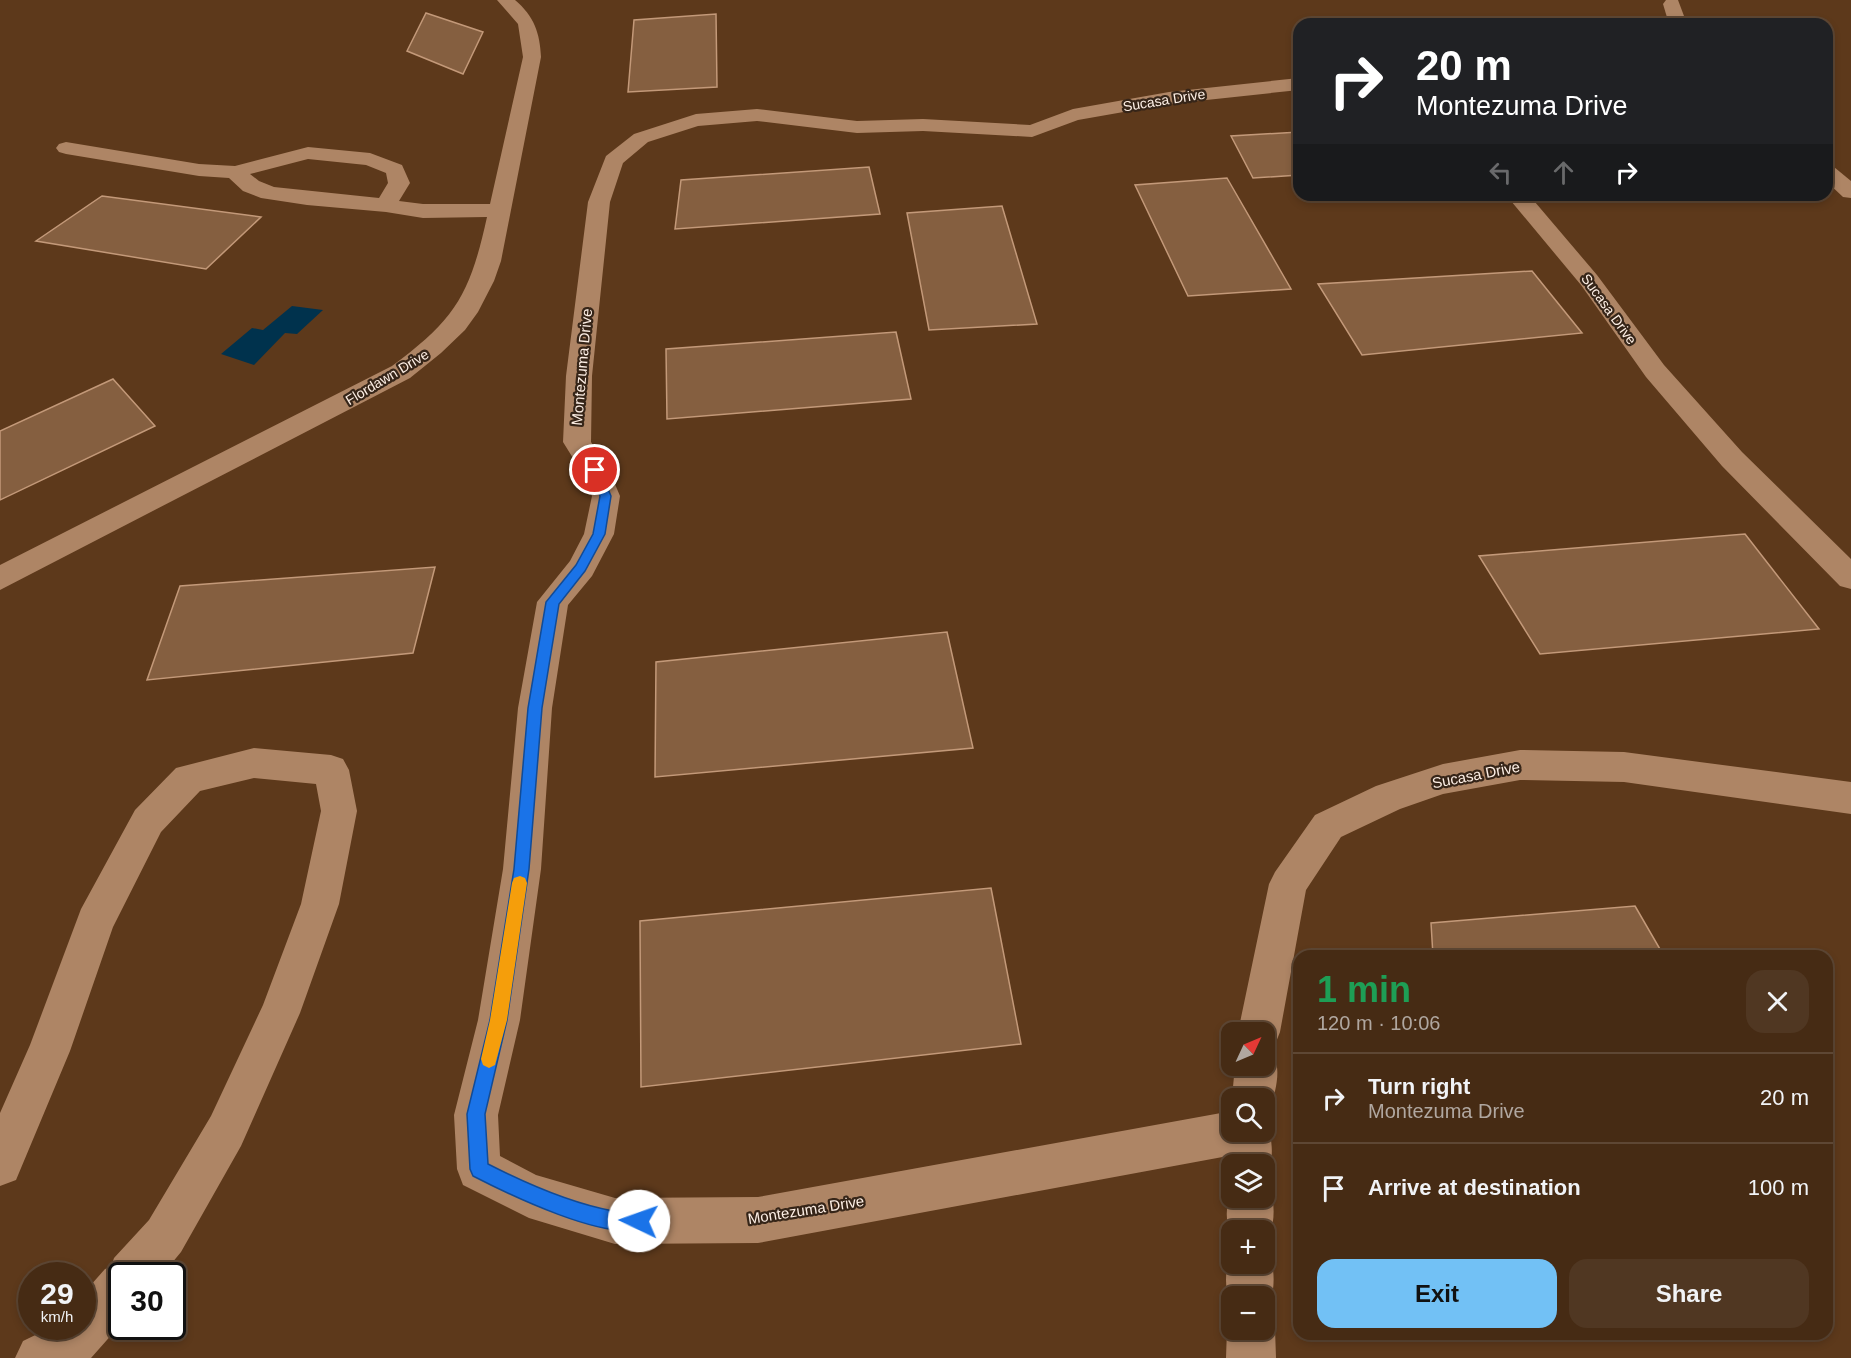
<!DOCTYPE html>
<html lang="en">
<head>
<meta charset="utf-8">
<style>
	:root { --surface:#462b14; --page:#503722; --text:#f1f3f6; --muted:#b0a7a0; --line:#5e4734; --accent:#72c1f5 }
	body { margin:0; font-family:Helvetica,sans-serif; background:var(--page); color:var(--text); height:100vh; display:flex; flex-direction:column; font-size:22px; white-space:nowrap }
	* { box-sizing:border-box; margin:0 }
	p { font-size:20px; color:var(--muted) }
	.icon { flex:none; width:33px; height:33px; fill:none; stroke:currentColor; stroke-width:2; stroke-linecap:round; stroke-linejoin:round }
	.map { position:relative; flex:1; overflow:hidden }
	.sheet { position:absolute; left:1293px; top:950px; width:540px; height:390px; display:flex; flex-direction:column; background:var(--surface); border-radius:18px; box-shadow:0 3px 9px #0003,0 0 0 2px var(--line) }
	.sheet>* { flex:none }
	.banner { position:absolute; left:1293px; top:18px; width:540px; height:183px; border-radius:18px; box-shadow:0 3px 9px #0003,0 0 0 2px var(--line); background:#202124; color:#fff; overflow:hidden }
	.needle { width:39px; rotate:46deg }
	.tools { position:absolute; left:1221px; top:1022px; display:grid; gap:12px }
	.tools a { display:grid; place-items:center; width:54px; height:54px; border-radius:12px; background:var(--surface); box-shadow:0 3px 9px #0003,0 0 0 2px var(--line); font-size:30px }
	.speed { position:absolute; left:18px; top:1262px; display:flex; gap:12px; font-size:30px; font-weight:700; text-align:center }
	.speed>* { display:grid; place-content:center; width:78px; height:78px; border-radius:50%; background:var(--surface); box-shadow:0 3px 9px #0003,0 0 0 2px var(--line); line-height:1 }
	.speed small { font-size:15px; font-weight:400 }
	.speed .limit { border:3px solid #111; border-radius:9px; background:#fff; color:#111 }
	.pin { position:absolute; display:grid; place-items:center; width:51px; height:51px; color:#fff; margin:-26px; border:3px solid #fff; border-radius:50%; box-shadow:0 2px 6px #0007 }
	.me { position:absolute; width:66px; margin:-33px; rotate:273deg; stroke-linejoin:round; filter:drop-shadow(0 0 4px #0008) }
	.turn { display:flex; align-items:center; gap:21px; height:126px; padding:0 24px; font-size:27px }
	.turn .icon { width:78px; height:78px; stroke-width:2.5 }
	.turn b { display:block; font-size:42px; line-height:51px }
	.lanes { display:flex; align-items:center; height:57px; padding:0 24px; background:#0003; justify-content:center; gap:30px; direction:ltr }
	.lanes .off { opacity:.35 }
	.round { display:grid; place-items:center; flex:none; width:63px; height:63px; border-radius:18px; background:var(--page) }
	.summary { display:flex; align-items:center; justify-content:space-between; height:102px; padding:0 24px }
	h1 { font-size:36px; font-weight:600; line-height:45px; color:#1e9e55 }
	.primary-button { display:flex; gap:12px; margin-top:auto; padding:12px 24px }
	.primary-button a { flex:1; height:69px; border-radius:18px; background:var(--accent); color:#111; font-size:24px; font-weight:600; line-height:69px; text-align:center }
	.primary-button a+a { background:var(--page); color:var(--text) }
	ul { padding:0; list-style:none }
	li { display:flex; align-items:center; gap:18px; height:90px; padding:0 24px; border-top:2px solid var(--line) }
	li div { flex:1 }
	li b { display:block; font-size:22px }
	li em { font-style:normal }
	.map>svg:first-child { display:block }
	.water { fill:#00324d }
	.building { fill:#855f40; stroke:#c39979; stroke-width:1.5 }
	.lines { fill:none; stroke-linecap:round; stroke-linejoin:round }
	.street { fill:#ae8565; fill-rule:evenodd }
	.route { fill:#1a73e8; stroke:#114b97; stroke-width:1.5 }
	.slow { fill:#f59e0b }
	.labels { text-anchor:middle; stroke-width:4.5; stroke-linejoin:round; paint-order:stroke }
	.far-street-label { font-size:14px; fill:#fdefe5; stroke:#362518 }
	.street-label { font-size:15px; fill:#fdefe5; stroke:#362518 }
</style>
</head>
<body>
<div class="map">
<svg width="1851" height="1358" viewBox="0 0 1851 1358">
	<rect width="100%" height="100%" fill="#5d391b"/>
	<polygon class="water" points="292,306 323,310 297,334 285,333 254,365 221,354 252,328 263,330"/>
	<g class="building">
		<polygon points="426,13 483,32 463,74 407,51"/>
		<polygon points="716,14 717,87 628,92 634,20"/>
		<polygon points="1299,132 1299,175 1253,178 1231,136"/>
		<polygon points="869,167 880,214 675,229 681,180"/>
		<polygon points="1227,178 1291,289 1188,296 1135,185"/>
		<polygon points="102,196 261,217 206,269 36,241"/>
		<polygon points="1002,206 1037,324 929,330 907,213"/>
		<polygon points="1532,271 1582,333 1362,355 1318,284"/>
		<polygon points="896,332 911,399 667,419 666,349"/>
		<polygon points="113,379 155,426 0,500 0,431"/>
		<polygon points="1745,534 1819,629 1540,654 1479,556"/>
		<polygon points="435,567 413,653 147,680 180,586"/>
		<polygon points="947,632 973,748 655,777 656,662"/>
		<polygon points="991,888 1021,1044 641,1087 640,921"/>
		<polygon points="1635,906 1664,956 1433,956 1431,923"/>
	</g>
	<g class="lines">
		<g class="street">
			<path d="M497,0H515C534,16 540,33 541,57L501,261L494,281L478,312L465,330L441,353L410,378L0,590V565L392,366C456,319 470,294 487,217L423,218L386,212L307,205L261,198L243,191L229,178L199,176L66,154L59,152L56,148L59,144L66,142L199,164L235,166L308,147L370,153L402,165L410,183L399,201L423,204H490L523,57L518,24ZM308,159L366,165L386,173L388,183L379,198L274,187L259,181L250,174Z"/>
			<polygon points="1666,0 1678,0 1687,24 1669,24 1663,4"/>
			<path d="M1299,78V90L1169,104L1078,120L1032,137L923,131L857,133L757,121L698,126L648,142L623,163L610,202L592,376L591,442L609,470L620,496L614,534L592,576L568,605L552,708L541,869L520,1020L498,1115L500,1156L536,1175L615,1198L758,1197L1232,1111V1131H1264V1116C1273,1137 1275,1158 1266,1180L1264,1164H1232V1173L1228,1156L758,1243L615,1244L529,1218L463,1185L457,1169L454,1115L478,1020L503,869L518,708L537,602L570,561L584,534L592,496L581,471L563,442L566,376L588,202L606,156L634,134L696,114L757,109L857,121L923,119L1030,125L1073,109L1169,92Z"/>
			<polygon points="1827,165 1834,167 1851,181 1851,198 1843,197 1827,182"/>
			<polygon points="1506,195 1529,195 1597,275 1664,365 1742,452 1851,559 1851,589 1840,586 1722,466 1646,377 1581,285"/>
			<polygon points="254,748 331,755 343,759 349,770 357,811 339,904 300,1013 241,1146 181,1252 162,1275 122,1275 122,1323 91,1358 15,1358 23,1341 54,1326 82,1326 82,1295 105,1269 111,1267 114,1258 149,1220 211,1116 263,1005 301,904 321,811 316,784 254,778 200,791 161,832 113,927 70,1051 16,1180 0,1186 0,1113 30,1045 81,909 135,810 176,768"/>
			<path d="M1520,750L1624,752L1851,782V814L1624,782L1520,780L1443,794L1400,809L1341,837L1306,890L1280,1032L1274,1047L1268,1049C1285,1062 1275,1096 1268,1113L1264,1115V1098H1232L1235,1065H1264V1032H1238L1269,884L1275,872L1315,815L1376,786L1443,764Z"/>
			<path d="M1264,1180C1278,1198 1275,1226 1266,1246C1276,1267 1276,1290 1267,1312L1275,1329L1276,1358H1226L1227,1329L1232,1318V1329H1264V1296H1232V1309C1224,1291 1224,1269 1232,1251V1263H1264V1230H1232V1241C1225,1225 1225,1203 1232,1187V1197H1264Z"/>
		</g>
	</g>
	<path class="route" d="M595,466L600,470L611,496L605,534L585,571L559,604L542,708L529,869L507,1020L485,1114L488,1164C527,1184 570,1203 613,1211C624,1213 635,1210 645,1214L648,1221L645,1228C608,1243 508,1194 473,1176L470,1169L467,1114L490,1020L514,869L528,708L546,602L576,565L593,534L600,496L589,470Z"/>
	<polygon class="slow" points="520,876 525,878 527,883 507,1020 495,1065 489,1068 483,1065 481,1059 490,1020 512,883 514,878"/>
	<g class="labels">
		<g class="far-street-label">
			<text transform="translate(1164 100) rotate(-9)" y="5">Sucasa Drive</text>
			<text transform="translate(1609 309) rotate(54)" y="5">Sucasa Drive</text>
			<text transform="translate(387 377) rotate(-31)" y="5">Flordawn Drive</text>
		</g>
		<g class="street-label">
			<text transform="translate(582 367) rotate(-85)" y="5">Montezuma Drive</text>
			<text transform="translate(1476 775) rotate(-11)" y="5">Sucasa Drive</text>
			<text transform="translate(806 1210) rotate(-9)" y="5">Montezuma Drive</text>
		</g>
	</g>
</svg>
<div class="tools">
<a><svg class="needle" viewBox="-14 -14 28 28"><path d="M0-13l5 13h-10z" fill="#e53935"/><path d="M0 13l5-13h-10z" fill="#b0a7a0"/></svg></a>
<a><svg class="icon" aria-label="search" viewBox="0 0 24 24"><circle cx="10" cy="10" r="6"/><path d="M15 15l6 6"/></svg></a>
<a><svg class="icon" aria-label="layers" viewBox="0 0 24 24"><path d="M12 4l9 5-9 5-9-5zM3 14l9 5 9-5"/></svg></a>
<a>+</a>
<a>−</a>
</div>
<div class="speed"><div>29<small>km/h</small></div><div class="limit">30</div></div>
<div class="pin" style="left:595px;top:470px;background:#d93025"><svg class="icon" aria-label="arrive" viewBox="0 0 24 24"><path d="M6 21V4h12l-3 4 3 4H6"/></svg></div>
<svg class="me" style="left:639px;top:1221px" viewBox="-20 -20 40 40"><circle r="19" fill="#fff"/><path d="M0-13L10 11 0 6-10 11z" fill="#1a73e8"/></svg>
<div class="banner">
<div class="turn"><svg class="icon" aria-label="right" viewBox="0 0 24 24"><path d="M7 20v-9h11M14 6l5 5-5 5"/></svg><div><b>20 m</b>Montezuma Drive</div></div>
<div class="lanes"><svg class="icon off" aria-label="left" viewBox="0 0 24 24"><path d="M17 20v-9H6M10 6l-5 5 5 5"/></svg><svg class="icon off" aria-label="ahead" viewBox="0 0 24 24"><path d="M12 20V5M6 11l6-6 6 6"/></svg><svg class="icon" aria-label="right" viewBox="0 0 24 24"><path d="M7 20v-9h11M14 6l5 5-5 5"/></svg></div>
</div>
<section class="sheet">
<div class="summary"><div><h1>1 min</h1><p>120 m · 10:06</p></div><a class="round"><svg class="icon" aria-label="close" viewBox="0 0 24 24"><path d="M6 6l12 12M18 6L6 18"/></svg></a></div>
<ul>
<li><svg class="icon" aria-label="right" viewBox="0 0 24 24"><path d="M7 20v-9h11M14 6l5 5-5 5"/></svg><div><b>Turn right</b><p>Montezuma Drive</p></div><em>20 m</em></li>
<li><svg class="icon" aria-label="arrive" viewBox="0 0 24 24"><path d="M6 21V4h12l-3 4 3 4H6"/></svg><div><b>Arrive at destination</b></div><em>100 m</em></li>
</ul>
<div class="primary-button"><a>Exit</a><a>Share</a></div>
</section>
</div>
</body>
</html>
